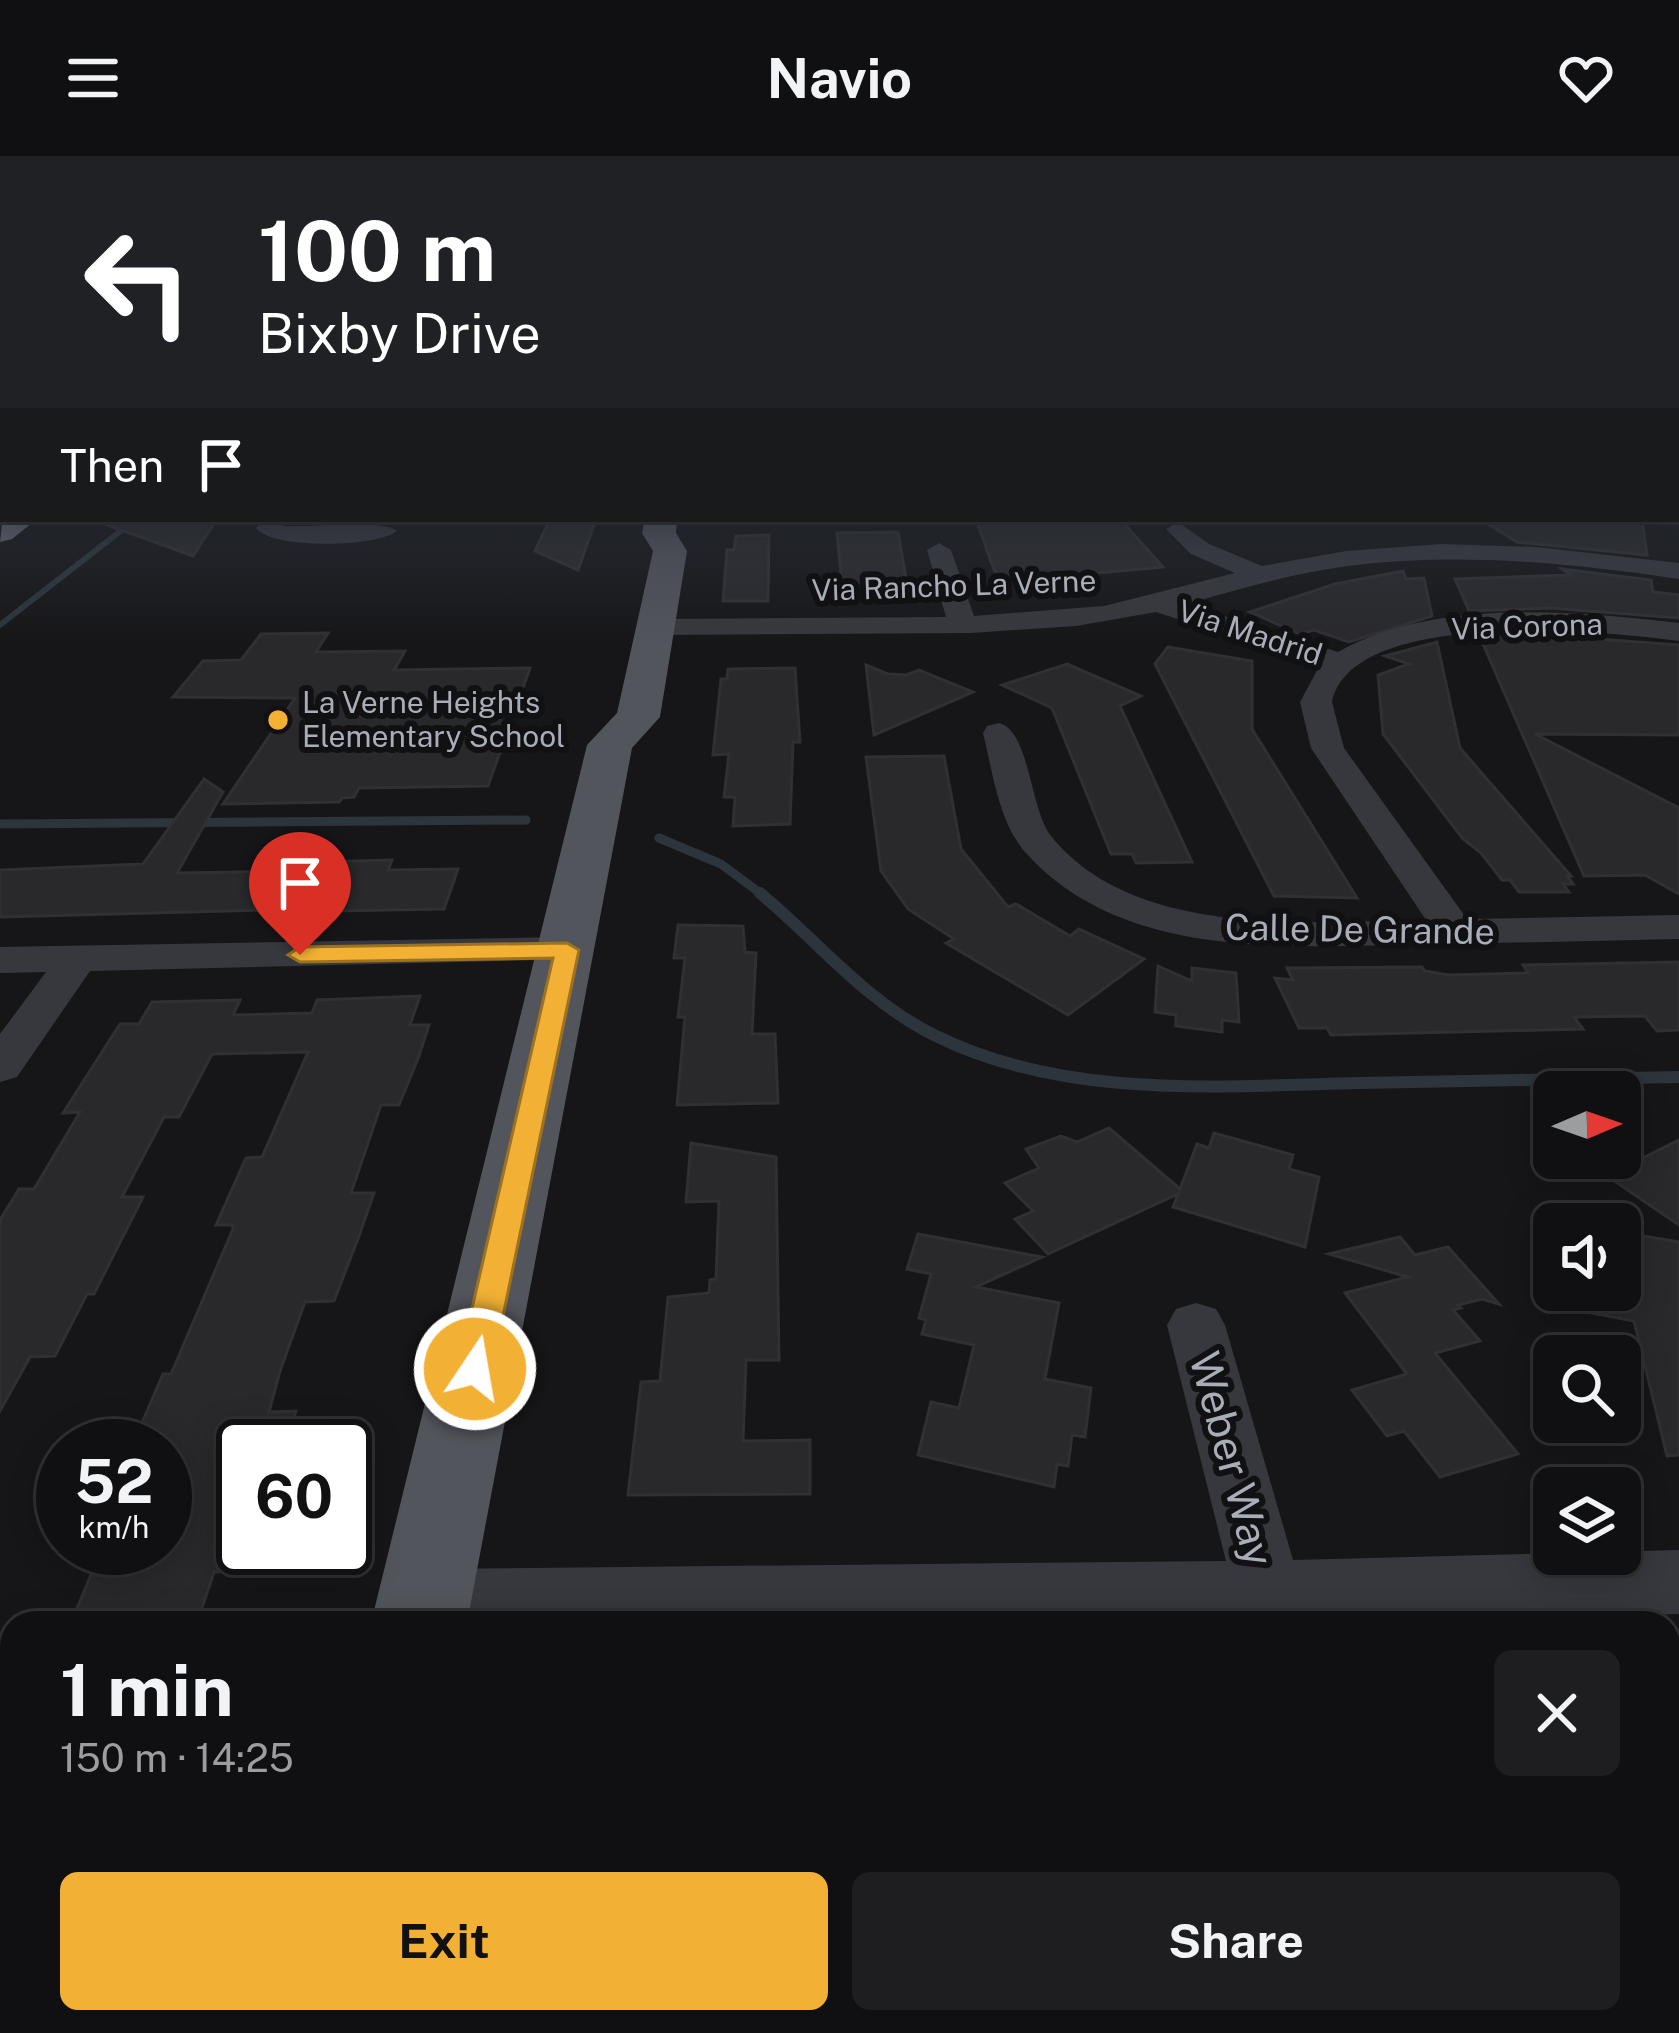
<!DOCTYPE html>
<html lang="en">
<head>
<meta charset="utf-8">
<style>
	:root { --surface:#101012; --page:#1e1e20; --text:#f1f3f6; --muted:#9c9d9f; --line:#303032; --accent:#f2b134 }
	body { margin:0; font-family:"Public Sans",sans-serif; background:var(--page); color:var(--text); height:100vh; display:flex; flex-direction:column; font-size:45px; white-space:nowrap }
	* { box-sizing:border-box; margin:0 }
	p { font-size:39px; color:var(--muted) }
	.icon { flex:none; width:66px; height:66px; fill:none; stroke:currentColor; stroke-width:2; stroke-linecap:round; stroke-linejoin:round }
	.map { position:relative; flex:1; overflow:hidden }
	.sheet { position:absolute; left:0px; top:1455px; width:1680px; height:423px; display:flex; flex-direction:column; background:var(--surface); border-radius:36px 36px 0 0; box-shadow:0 6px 30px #0003,0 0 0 3px var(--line) }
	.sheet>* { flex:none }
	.hud { position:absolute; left:0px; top:0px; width:1680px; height:366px; box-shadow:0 6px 30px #0003,0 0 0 3px var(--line); background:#202124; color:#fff; overflow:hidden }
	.needle { width:78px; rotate:88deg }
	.controls { position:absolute; left:1533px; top:915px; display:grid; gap:24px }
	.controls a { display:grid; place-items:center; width:108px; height:108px; border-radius:18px; background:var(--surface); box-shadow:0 6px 30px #0003,0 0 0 3px var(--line); font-size:60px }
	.speed { position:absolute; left:36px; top:1263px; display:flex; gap:24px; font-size:60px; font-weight:700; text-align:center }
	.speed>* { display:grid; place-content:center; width:156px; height:156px; border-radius:50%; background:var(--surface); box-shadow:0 6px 30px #0003,0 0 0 3px var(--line); line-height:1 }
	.speed small { font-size:30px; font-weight:400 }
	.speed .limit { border:6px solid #111; border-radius:18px; background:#fff; color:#111 }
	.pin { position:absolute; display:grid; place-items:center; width:102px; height:102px; color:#fff; margin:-123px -51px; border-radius:50% 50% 50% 0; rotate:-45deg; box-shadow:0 0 12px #0007 }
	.pin .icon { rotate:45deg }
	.me { position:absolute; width:132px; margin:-66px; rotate:12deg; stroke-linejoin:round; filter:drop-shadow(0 0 9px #0008) }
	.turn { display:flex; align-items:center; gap:42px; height:252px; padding:0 60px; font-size:54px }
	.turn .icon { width:156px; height:156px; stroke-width:2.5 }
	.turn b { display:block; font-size:84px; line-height:102px }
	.then { display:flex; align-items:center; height:114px; padding:0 60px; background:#0003; gap:24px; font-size:45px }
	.round { display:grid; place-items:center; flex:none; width:126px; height:126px; border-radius:18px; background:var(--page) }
	.summary { display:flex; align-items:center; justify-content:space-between; height:204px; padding:0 60px }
	h1 { font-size:72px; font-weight:700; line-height:90px }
	.button { display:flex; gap:24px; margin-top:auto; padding:24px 60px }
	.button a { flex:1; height:138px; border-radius:18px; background:var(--accent); color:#111; font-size:48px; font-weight:700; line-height:138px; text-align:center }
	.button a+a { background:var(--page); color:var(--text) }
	header { display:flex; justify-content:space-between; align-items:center; height:156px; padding:0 60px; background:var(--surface); font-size:54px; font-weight:700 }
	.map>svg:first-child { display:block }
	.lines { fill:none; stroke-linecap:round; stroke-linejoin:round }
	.stream-far2 { stroke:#2c353c; stroke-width:6 }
	.stream-far1 { stroke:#2c353c; stroke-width:9 }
	.stream { stroke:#2c353c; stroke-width:12 }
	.building { fill:#29292c; stroke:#303034; stroke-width:3 }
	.minor { fill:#37383d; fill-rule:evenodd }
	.secondary { fill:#45474d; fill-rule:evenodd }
	.primary { fill:#53555c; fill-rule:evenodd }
	.motorway { fill:#63666e; fill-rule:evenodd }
	.route { fill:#f2b134; stroke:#9d7322; stroke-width:3 }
	.poi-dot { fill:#f2b134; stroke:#111113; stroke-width:4.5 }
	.labels { text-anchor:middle; stroke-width:12; stroke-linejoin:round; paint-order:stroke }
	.far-street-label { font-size:30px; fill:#a8adb8; stroke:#111113 }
	.far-poi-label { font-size:30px; fill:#a8adb8; stroke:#111113; text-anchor:start }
	.street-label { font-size:36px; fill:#a8adb8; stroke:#111113 }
	.near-street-label { font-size:42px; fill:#a8adb8; stroke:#111113 }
</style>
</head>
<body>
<header><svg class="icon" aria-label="menu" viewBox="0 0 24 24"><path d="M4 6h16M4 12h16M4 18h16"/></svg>Navio<svg class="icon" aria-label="heart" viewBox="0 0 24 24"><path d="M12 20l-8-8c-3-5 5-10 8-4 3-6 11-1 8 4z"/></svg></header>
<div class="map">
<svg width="1679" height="1877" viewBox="0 0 1679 1877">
	<rect width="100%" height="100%" fill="#161618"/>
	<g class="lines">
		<polyline class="stream-far2" points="0,469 136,363"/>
		<g class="stream-far1">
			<polyline points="0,668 526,664"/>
			<polyline points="659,682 721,708 764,740"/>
		</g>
		<path class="stream" d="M760,737C819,786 866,846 936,880C1066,944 1219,930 1359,927C1466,925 1572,923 1679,921"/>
	</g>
	<g class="building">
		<polygon points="217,363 193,400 107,369 107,368"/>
		<polygon points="550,363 596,363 578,414 535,395"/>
		<polygon points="976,363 1120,363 1163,411 1053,421 1000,419 994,414"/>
		<polygon points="1480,363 1642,363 1647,399 1517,386"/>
		<polygon points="898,376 909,440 843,438 837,377"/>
		<polygon points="769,379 768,445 723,445 727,394 734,394 736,380"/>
		<polygon points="1562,413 1651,424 1653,436 1679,439 1679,462 1550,452 1469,455 1455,423 1570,419"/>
		<polygon points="1403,415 1406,423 1424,422 1432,460 1349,486 1314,474 1300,478 1250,456 1335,428"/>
		<polygon points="328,477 316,496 405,495 394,514 530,512 488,630 359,632 354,641 342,642 339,646 223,648 295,542 173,541 203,505 241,504 261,478"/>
		<polygon points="1542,479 1679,489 1679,579 1535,578 1679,652 1679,738 1645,719 1584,720 1480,481"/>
		<polygon points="1437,486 1460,592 1571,720 1567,720 1573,728 1563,728 1569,736 1519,736 1510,724 1502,724 1481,697 1463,683 1383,578 1378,519 1409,508 1385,500"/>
		<polygon points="1168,491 1252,505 1252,573 1357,742 1274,740 1155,508"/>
		<polygon points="1067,508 1141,540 1120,550 1192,706 1136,707 1132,698 1111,698 1052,552 1002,529"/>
		<polygon points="866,509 888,518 906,519 919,514 973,536 874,579"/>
		<polygon points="795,512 800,586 793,586 790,668 733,670 735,641 724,641 729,598 713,599 721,523 727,523 728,513"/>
		<polygon points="944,600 961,693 1008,751 1016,748 1070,780 1079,773 1144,803 1068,859 946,787 954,783 908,753 881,715 866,601"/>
		<polygon points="204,623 223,636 177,717 311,715 316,706 392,704 388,714 458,713 444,753 334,755 338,746 273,747 269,754 0,761 0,714 143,708"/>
		<polygon points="678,769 743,770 745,796 756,797 752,878 775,878 778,947 677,949 685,861 678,861 685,802 674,802"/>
		<polygon points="1679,806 1679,874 1657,875 1645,860 1574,861 1583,873 1331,879 1327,872 1299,872 1275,822 1293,824 1287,812 1422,811 1425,815 1449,819 1528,817 1523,809"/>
		<polygon points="1158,810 1192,825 1192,812 1236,817 1239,866 1222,864 1222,876 1176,870 1176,859 1155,856"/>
		<polygon points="420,840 410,869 429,869 419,900 399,949 381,949 351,1037 374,1037 359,1080 334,1145 305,1146 280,1215 269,1256 296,1255 284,1290 243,1290 243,1415 214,1416 197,1467 71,1467 102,1392 165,1392 165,1290 132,1290 163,1218 171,1218 233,1073 232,1069 216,1069 246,1002 262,1001 308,896 212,898 179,961 164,961 122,1041 143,1041 94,1138 87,1138 55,1200 30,1201 0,1255 0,1064 19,1033 34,1033 80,956 63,957 120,868 139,868 152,846 240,844 233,859 312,857 317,844"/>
		<polygon points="1109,972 1180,1033 1197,988 1209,992 1214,977 1293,999 1289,1013 1319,1021 1305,1091 1173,1051 1178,1038 1048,1098 1015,1063 1033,1055 1005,1027 1039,1012 1026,993 1061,980 1077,986"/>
		<polygon points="1679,984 1679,1069 1607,1020"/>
		<polygon points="691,987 776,1001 779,1204 746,1204 743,1285 810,1284 810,1338 628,1339 641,1226 660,1225 668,1141 709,1137 710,1124 716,1123 719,1045 686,1046"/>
		<polygon points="1620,1076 1679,1086 1679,1299 1667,1300 1634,1165 1555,1150 1556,1134 1620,1134"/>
		<polygon points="918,1078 1042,1101 976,1131 1059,1147 1045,1223 1091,1232 1085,1281 1072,1279 1068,1310 1057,1308 1054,1331 918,1299 931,1246 959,1252 974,1189 922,1178 926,1164 919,1162 931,1118 907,1113"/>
		<polygon points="1400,1081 1415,1099 1448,1091 1499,1148 1482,1143 1458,1149 1461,1152 1453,1154 1480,1185 1435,1197 1518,1298 1440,1321 1404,1275 1387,1280 1352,1234 1407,1218 1345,1137 1408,1121 1329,1098"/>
	</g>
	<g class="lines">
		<g class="minor">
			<path d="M264,363H289L283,370C308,372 383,363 397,375C378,391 272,394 256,372Z"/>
			<path d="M1178,366L1209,388L1262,410L1346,395L1441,388L1536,391L1679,407V423C1569,407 1459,396 1348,410C1293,417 1240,433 1186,448L1338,496C1435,442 1572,455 1679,467V485C1606,475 1352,451 1332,546L1344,592L1467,763L1679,759V783C1594,785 1508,787 1423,788C1290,791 1123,805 1026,697C998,666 993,616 983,577L987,570L999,567C1030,575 1030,654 1051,680C1134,783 1309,766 1426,764L1311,592L1300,546L1320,509L1156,456L1076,470L971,477L656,479L642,471L656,463L946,461L927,394L939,387L951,394L974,460L1104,450L1235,417L1191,398L1166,373Z"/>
			<polygon points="567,781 582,785 588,794 582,803 90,815 17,921 0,926 0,878 46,816 0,817 0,791"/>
			<polygon points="1196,1147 1216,1153 1225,1169 1293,1404 1679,1394 1679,1458 1339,1467 399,1467 389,1445 399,1422 424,1413 1226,1405 1167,1169 1176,1153"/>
		</g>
		<g class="secondary">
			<rect x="1677" y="278" width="2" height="16"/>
			<rect x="0" y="289" width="3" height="18"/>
		</g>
		<g class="primary">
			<polygon points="645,363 677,363 676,377 687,395 660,561 632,592 467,1467 371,1467 587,589 617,557 653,395 642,377"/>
			<polygon points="273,1866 393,1866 390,1877 270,1877"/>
		</g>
		<g class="motorway">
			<polygon points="3,307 3,326 0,327 0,308"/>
			<polygon points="3,360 3,363 37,363 12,383 0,386"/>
		</g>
	</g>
	<linearGradient id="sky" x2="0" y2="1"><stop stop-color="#0c0c0d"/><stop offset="0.46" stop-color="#363c48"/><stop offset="1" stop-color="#363c48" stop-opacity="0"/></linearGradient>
	<rect width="1679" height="488" fill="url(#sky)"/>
	<polygon class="route" points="567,787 579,794 492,1213 487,1222 475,1226 463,1222 458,1213 553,802 300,806 288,799 300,791"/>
	<circle class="poi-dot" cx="278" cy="564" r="12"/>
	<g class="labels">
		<g class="far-street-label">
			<text transform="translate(954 430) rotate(-2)" y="10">Via Rancho La Verne</text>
			<text transform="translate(1527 471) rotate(-2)" y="10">Via Corona</text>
			<text transform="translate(1250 477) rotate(18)" y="10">Via Madrid</text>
		</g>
		<g class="far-poi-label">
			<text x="302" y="557">La Verne Heights<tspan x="302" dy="34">Elementary School</tspan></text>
		</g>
		<g class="street-label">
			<text transform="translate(1360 773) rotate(1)" y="13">Calle De Grande</text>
		</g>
		<g class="near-street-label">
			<text transform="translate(1232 1303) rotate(75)" y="15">Weber Way</text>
		</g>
	</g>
</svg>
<div class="controls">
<a><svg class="needle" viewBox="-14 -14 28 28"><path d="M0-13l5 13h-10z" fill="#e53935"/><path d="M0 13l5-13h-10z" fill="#9c9d9f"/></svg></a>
<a><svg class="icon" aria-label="sound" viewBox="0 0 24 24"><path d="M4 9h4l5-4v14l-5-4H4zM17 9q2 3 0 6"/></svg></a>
<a><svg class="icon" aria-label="search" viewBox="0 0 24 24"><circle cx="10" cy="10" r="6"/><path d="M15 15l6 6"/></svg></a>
<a><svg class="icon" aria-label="layers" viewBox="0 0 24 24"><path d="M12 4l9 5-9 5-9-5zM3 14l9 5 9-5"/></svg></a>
</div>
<div class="speed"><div>52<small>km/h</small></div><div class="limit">60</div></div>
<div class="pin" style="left:300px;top:799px;background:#d93025"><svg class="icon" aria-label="arrive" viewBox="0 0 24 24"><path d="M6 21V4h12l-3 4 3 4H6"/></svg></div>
<svg class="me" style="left:475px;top:1213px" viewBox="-20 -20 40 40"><circle r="17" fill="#f2b134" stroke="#fff" stroke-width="3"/><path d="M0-11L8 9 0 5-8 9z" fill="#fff"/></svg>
<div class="hud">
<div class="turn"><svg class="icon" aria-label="left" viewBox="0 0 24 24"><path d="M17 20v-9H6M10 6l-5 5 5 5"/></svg><div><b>100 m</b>Bixby Drive</div></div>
<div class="then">Then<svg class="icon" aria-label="arrive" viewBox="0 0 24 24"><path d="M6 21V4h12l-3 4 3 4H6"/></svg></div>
</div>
<section class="sheet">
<div class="summary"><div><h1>1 min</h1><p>150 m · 14:25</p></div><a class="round"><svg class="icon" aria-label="close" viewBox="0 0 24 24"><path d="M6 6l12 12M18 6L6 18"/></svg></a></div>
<div class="button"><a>Exit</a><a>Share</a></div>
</section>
</div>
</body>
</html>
